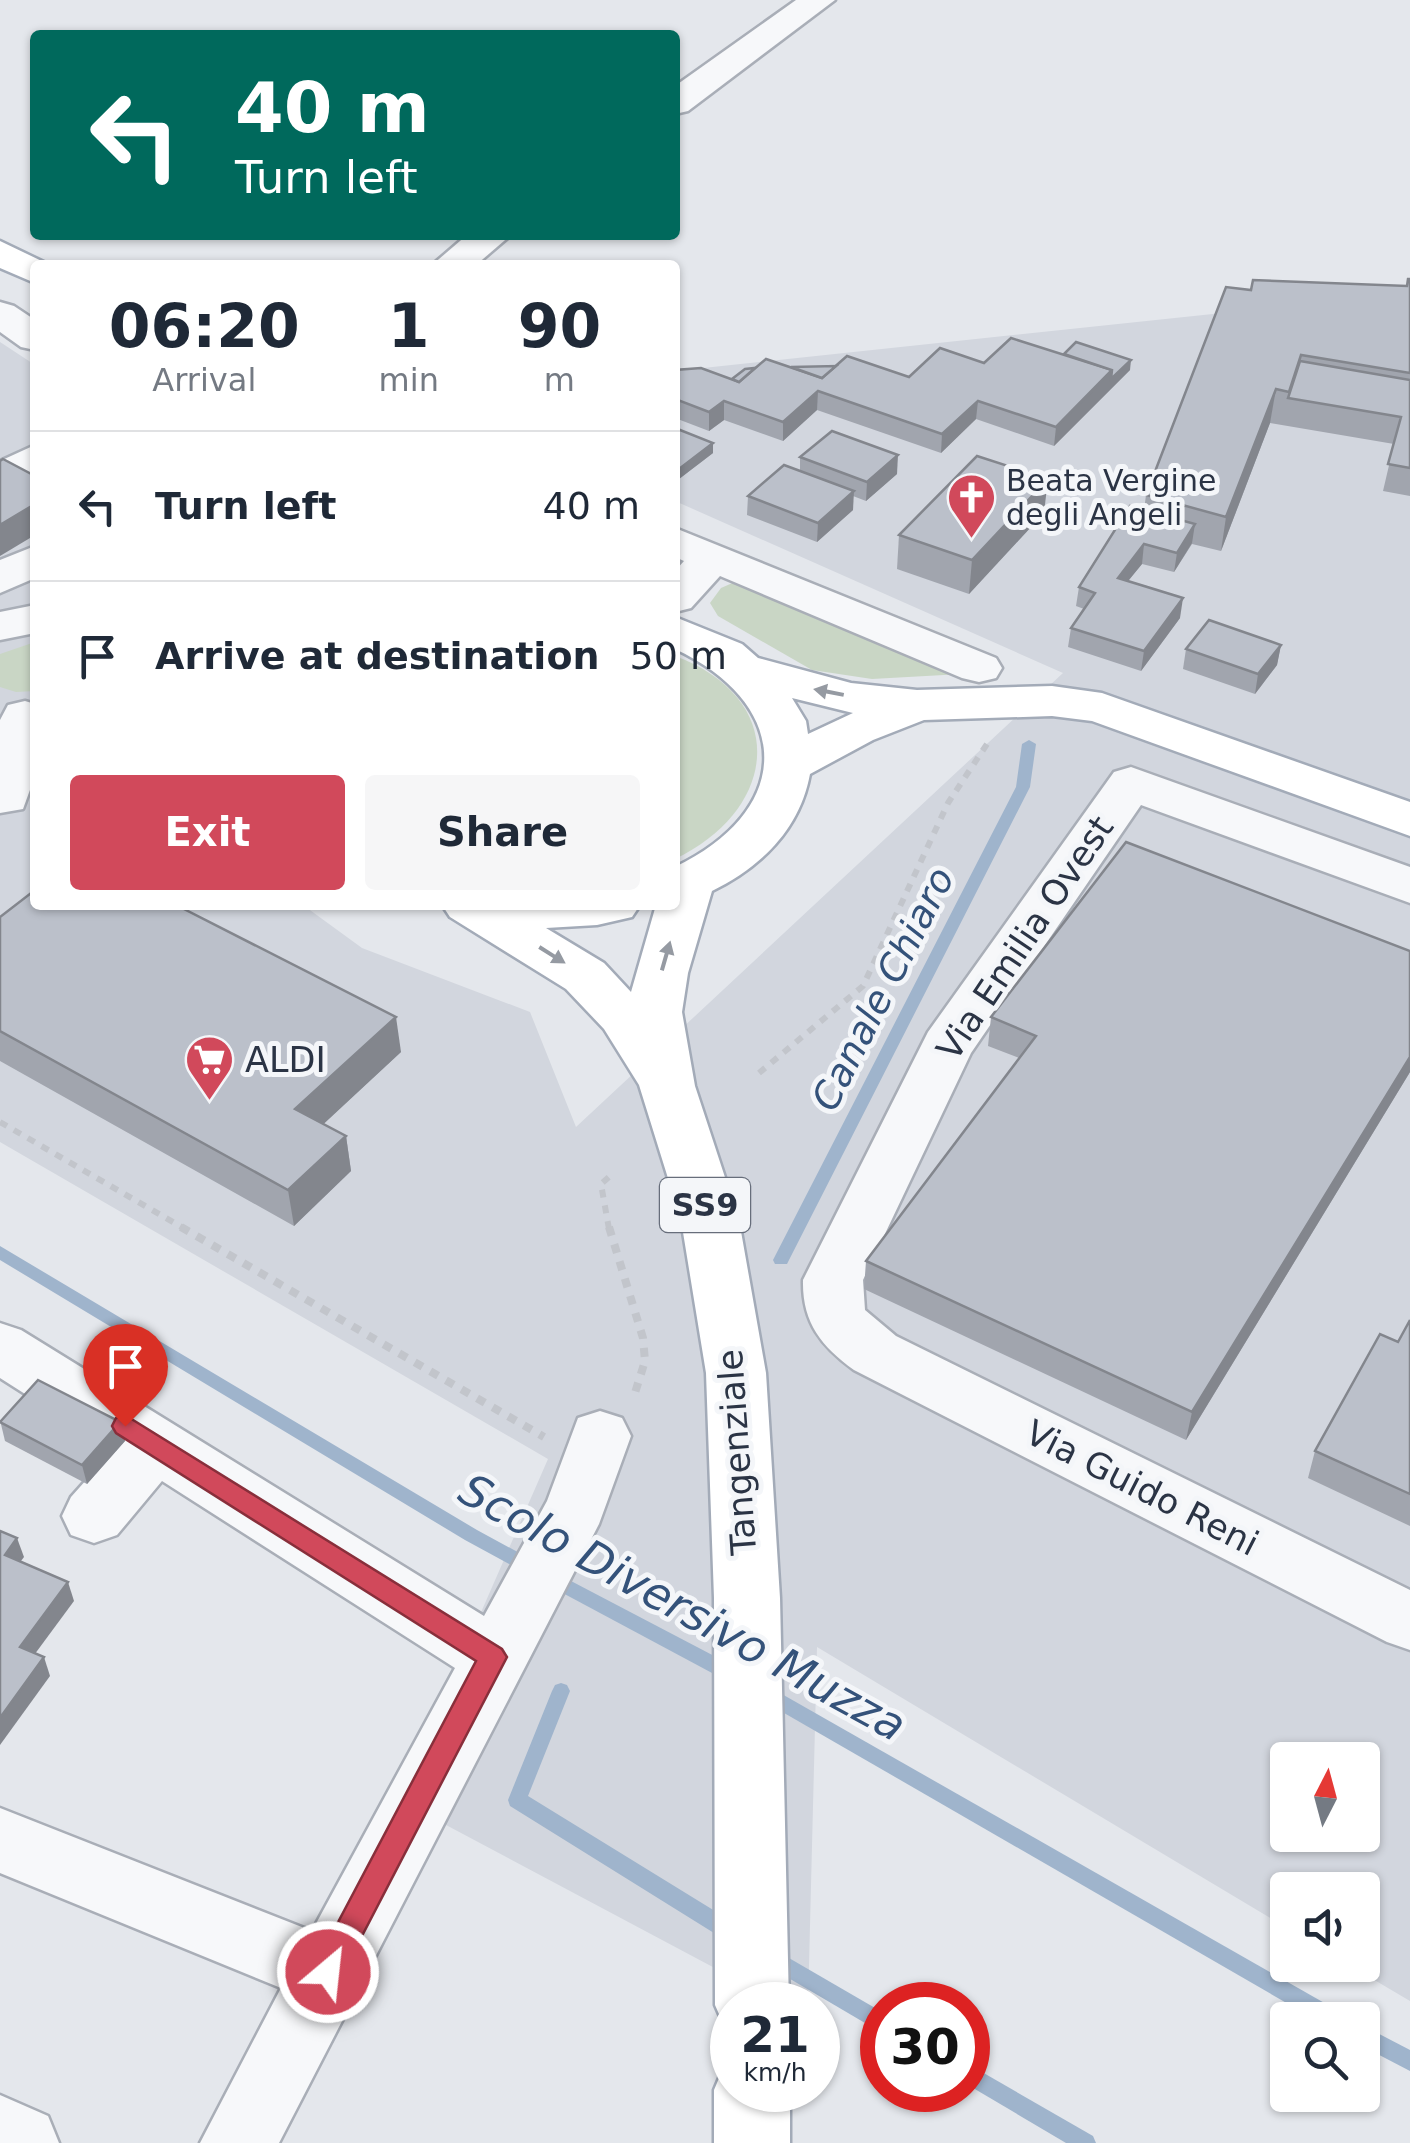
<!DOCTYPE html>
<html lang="en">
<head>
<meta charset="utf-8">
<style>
	:root { --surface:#fff; --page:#f6f6f7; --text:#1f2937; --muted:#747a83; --line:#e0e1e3; --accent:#d1495b }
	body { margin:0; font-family:"DejaVu Sans",sans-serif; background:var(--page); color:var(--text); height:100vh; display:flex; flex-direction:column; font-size:38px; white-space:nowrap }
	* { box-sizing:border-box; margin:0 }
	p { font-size:32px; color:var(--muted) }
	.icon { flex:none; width:55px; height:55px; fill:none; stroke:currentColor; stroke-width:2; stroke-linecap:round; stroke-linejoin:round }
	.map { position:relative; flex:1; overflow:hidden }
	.sheet { position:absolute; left:30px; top:260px; width:650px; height:650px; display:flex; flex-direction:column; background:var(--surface); border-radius:10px; box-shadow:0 2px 8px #0004 }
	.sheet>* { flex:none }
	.top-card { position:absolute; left:30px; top:30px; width:650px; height:210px; border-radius:10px; box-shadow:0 2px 8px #0004; background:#00695c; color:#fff; overflow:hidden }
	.needle { width:65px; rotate:6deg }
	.controls { position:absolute; left:1270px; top:1742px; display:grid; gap:20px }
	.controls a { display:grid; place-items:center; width:110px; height:110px; border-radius:10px; background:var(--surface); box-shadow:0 2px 8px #0004; font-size:50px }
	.speed { position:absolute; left:710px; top:1982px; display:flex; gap:20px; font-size:50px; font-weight:700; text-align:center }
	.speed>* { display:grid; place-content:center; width:130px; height:130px; border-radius:50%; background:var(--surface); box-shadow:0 2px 8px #0004; line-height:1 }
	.speed small { font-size:25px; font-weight:400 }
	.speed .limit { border:15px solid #d22; background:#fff; color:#111 }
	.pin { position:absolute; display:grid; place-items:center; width:85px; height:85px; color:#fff; margin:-102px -42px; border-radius:50% 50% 50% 0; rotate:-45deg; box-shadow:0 0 10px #0007 }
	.pin .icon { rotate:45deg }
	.me { position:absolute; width:110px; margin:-55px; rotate:28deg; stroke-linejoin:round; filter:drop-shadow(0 0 8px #0008) }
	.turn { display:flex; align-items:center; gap:35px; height:210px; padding:0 40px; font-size:45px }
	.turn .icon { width:130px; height:130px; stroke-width:2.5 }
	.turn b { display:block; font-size:70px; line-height:85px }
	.eta { display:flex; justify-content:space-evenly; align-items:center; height:170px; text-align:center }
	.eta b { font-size:60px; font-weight:700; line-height:70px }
	.primary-button { display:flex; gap:20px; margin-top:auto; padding:20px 40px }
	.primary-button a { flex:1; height:115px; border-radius:10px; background:var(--accent); color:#fff; font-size:40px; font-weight:700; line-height:115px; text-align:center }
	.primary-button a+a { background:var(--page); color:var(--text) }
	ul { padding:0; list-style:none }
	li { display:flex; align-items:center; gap:30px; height:150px; padding:0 40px; border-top:2px solid var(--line) }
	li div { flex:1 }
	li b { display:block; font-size:38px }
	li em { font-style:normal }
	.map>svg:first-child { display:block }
	.built { fill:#d2d6de; fill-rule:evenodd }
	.green { fill:#c9d6c5 }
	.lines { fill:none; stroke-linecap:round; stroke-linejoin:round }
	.stream { fill:#9fb4cc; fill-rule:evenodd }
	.minor-casing { stroke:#a9aeb7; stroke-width:5 }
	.major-casing { stroke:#a3abb8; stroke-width:5 }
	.path-far1 { stroke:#c2c5cb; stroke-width:6; stroke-dasharray:8 8; stroke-linecap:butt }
	.path { stroke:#c2c5cb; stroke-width:8; stroke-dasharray:9 9; stroke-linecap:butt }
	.minor { fill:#f7f8fa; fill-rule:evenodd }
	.major { fill:#fff; fill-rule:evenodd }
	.wall { fill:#a1a5ae }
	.shaded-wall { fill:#83868d }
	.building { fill:#bbc0ca; stroke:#83868d; stroke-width:2.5 }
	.oneway { fill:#959aa2 }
	.route { fill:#d1495b; stroke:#882f3b; stroke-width:2.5 }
	.labels { text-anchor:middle; stroke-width:10; stroke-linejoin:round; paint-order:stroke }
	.far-poi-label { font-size:30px; fill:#2b3445; stroke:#f4f6f9; text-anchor:start }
	.shield { fill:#f4f6f9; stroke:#676e7b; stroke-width:2.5 }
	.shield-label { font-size:32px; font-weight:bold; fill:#2b3445 }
	.street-label { font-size:35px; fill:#2b3445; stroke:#f4f6f9 }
	.poi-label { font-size:35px; fill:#2b3445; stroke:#f4f6f9; text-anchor:start }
	.water-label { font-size:38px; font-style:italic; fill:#34527a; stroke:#f4f6f9 }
	.near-water-label { font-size:45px; font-style:italic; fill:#34527a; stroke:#f4f6f9 }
</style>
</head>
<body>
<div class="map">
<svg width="1410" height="2143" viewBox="0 0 1410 2143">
	<rect width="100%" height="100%" fill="#e4e7ec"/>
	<path class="built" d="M1410,293V2001L1349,1965H1362V1890H1288L1287,1928L817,1647L808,2005H784L399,1800L548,1459L0,1142V342L35,365V905H303L362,948L530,1012L576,1127L1063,673L675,501V371ZM1288,1760H1362V1835H1288Z"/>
	<g class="green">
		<polygon points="737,581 962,674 872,679 812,670 718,616 710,603 721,588"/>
		<polygon points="35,642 35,691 16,692 0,687 0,654"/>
		<path d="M675,656C790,699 779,809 675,859Z"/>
	</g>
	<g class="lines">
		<g class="stream">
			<polygon points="1029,740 1036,744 1030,787 789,1260 787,1264 775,1264 773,1260 1016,787 1022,744"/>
			<polygon points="0,1246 477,1530 536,1562 539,1567 536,1572 530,1574 524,1572 465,1540 0,1260"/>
			<polygon points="550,1570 739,1669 742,1675 739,1681 733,1683 727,1681 544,1583 541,1578 544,1573"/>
			<polygon points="561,1683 567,1685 570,1691 528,1796 736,1924 739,1931 736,1938 729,1940 722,1938 510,1806 508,1800 552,1691 555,1685"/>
			<polygon points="766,1685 1342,2013 1345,2020 1316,2020 760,1699 757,1693 760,1687"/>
			<polygon points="770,1947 882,2012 882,2033 763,1963 760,1956 763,1949"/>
			<polygon points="1362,2025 1410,2050 1410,2071 1362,2046"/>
			<polygon points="968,2064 1093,2136 1096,2143 1066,2143 968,2085"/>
		</g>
		<defs>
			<g id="minor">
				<polygon points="796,0 835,0 688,111 675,114 675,86"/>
				<polygon points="467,235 511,235 476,265 432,265"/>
				<polygon points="0,302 14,306 35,320 35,350 21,347 0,332"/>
				<polygon points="35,445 35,477 15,489 0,493 0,461"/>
				<polygon points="675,528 996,658 1002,668 996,678 979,682 962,678 720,576 691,608 675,612 675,571 684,561 675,557"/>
				<polygon points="35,546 35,578 0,593 0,560"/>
				<polygon points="35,605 35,633 0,640 0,612"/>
				<polygon points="25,701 35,704 35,776 23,809 0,813 0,720 8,705"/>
				<path d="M1131,767L1410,867V903L1141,805L971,1053L863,1280L865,1310L896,1336L1410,1590V1650L1387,1642L854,1370C821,1346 802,1322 803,1280L928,1032L1114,772Z"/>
				<polygon points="0,1323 21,1330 484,1616 547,1501 578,1418 600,1411 622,1418 631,1436 599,1524 279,2143 200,2143 281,1988 0,1873 0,1808 312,1931 455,1668 162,1481 117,1535 94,1543 71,1535 62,1516 71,1497 113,1450 0,1378"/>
				<polygon points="0,2095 48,2116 59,2143 0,2143"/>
			</g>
			<g id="major">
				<polygon points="0,241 50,265 35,265 35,283 0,268"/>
				<path d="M675,617L742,644L758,658L851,683L917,690L1052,686L1102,693L1410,802V836L1092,721L1052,716L924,720L873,740L810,774C800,829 761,867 712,891L688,973L682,1012L695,1086L739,1220L766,1373L780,1598L789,2005H732V2033L726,2030L715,2005L714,1598L706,1373L681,1220L639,1085L604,1029L566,989L450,917L442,905H640L632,917L597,925L546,928L604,963L631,992L656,905H675V867C794,810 794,705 675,649ZM792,698L853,713L808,734L806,721Z"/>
				<polygon points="732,2061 732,2090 790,2090 790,2143 714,2143 714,2090 725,2064"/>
			</g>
		</defs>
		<use href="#minor" class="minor-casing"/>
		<use href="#major" class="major-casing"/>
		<g class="path-far1">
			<polyline points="759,1073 863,986 948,803 987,744"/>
			<polyline points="0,1122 185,1229"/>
			<polyline points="609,1229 601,1184 610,1176"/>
		</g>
		<g class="path">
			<polyline points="181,1227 544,1437"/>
			<polyline points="609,1227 643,1338 645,1361 634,1396"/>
		</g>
		<use href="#minor" class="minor"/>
		<use href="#major" class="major"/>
	</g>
	<g class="wall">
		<polygon points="1410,279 1410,496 1383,491 1394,444 1270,423 1221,551 1192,544 1174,572 1142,564 1128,581 1180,618 1141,671 1068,647 1071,628 1084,609 1076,606 1079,587 1144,510 1146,495 1251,290 1407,286"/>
		<polygon points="1064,354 1130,370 1054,446 976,419 941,453 817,410 783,441 724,420 709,431 675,418 675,370 732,379 791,367 909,377 984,363"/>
		<polygon points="675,428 713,453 679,479 675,477"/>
		<polygon points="800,457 897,474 866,501 853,496 853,510 817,542 747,515 748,496 800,471"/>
		<polygon points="1044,513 969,594 897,569 899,535"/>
		<polygon points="1281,645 1277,665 1255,694 1183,669 1186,649"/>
		<polygon points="0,917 401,1052 323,1124 346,1136 351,1171 294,1226 0,1061"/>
		<polygon points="1410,951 1410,1072 1186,1440 864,1289 866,1261 1019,1058 988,1046 991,1017"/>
		<polygon points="1410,1320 1410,1526 1308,1478 1315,1451 1398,1342"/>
		<polygon points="0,1420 120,1422 125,1441 87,1484 5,1441"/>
	</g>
	<g class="shaded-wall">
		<polygon points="1131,360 1130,370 1054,446 1056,427 1112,370"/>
		<polygon points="1276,389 1270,423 1221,551 1226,517"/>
		<polygon points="818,391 817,410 783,441 783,422"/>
		<polygon points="724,401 724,420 709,431 709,412"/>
		<polygon points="978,401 976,419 941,453 942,434"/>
		<polygon points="713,443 713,453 679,479 679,469"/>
		<polygon points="898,455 897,474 866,501 867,482"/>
		<polygon points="1048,479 1044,513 969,594 972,560"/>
		<polygon points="854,491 853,510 817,542 818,523"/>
		<polygon points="35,504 35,535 0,556 0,525"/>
		<polygon points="1195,524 1192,543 1174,572 1177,553"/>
		<polygon points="1144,544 1142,564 1115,597 1118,578"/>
		<polygon points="1183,598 1180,618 1141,671 1144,651"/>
		<polygon points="1281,645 1277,665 1255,694 1258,674"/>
		<polygon points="396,1017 401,1052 301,1145 295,1109"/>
		<polygon points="1410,1057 1410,1072 1186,1440 1192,1412"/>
		<polygon points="346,1136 351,1171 294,1226 288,1190"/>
		<polygon points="120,1422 125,1441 87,1484 82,1465"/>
		<polygon points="17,1538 24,1557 11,1574 5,1555"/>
		<polygon points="68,1582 74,1601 26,1666 20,1647"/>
		<polygon points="44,1657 50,1676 0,1745 0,1718"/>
	</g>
	<g class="building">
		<polygon points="1408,279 1410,279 1410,373 1301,355 1289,392 1276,389 1226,517 1146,495 1226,287 1251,290 1253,280 1407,286"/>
		<polygon points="1011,338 1112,370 1056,427 978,401 942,434 818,391 783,422 724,401 709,412 675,399 675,370 701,368 739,382 766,359 822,378 847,356 909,377 940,348 984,363"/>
		<polygon points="1076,342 1131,360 1111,379 1112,370 1064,354"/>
		<polygon points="1300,361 1410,380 1410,468 1388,464 1401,417 1288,398"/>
		<polygon points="836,366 822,378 791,367"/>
		<polygon points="755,368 739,382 732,379 745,369"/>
		<polygon points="675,428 713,443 679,469 675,467"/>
		<polygon points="832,431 898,455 867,482 800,457"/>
		<polygon points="977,456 1048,479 972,560 899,535"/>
		<polygon points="3,459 35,476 35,504 0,525 0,461"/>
		<polygon points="784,465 854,491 818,523 748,496"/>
		<polygon points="1130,506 1195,524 1177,553 1144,544 1118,578 1183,598 1144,651 1071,628 1095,593 1079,587"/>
		<polygon points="1209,620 1281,645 1258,674 1186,649"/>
		<polygon points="1126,842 1410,951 1410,1057 1192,1412 866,1261 1036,1036 991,1017"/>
		<polygon points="35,890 35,905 176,905 396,1017 295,1109 346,1136 288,1190 0,1031 0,917"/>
		<polygon points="1410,1320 1410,1494 1315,1451 1380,1334 1398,1342"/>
		<polygon points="38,1380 120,1422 82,1465 0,1422"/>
		<polygon points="0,1531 17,1538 5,1555 68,1582 20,1647 44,1657 0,1718"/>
	</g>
	<defs><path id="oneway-solid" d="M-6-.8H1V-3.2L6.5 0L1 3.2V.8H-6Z" transform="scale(2.5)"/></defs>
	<g class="oneway">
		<use href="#oneway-solid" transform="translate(829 692) rotate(-169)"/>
		<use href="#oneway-solid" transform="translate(552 955) rotate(32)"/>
		<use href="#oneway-solid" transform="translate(666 956) rotate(-74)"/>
	</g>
	<polygon class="route" points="125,1415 502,1649 507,1657 338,1982 328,1986 317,1982 313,1972 317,1962 476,1661 116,1433 112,1426 116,1418"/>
	<defs>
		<symbol id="church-pin" viewBox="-11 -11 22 30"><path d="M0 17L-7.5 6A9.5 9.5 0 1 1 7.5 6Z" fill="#d1495b" stroke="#f4f6f9"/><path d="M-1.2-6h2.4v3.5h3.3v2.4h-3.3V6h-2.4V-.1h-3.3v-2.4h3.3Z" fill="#fff"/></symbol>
		<symbol id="supermarket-pin" viewBox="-11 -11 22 30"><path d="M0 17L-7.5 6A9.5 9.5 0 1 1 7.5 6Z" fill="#d1495b" stroke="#f4f6f9"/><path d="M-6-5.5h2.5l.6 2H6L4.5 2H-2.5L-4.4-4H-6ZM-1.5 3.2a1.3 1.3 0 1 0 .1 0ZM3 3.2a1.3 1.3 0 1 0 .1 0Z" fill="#fff"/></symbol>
	</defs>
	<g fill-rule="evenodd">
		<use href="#church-pin" x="944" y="470" width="55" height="75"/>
		<use href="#supermarket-pin" x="182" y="1032" width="55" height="75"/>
	</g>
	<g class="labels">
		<g class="far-poi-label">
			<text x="1006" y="491">Beata Vergine<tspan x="1006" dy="34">degli Angeli</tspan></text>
		</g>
		<rect class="shield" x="660" y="1178" width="90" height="54" rx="8"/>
		<g class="shield-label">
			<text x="705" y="1216">SS9</text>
		</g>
		<g class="street-label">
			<text transform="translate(1025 938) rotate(-56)" y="12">Via Emilia Ovest</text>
			<text transform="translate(737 1452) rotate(-94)" y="12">Tangenziale</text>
			<text transform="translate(1142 1488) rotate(27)" y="12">Via Guido Reni</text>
		</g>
		<g class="poi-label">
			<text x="245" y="1072">ALDI</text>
		</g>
		<g class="water-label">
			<text transform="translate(883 989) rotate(-63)" y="13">Canale Chiaro</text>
		</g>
		<g class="near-water-label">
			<text transform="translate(683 1607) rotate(29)" y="16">Scolo Diversivo Muzza</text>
		</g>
	</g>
</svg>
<div class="controls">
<a><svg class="needle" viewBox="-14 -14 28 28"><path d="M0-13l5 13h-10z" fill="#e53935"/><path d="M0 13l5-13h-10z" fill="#747a83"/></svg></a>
<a><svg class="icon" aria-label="sound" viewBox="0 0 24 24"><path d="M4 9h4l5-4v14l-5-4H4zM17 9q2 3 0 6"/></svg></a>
<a><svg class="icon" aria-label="search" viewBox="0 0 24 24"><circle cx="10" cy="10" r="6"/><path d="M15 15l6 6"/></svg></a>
</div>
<div class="speed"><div>21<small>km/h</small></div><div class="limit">30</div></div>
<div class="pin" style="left:125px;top:1426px;background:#d93025"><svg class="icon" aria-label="arrive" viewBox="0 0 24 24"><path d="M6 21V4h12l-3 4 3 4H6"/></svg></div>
<svg class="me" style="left:328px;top:1972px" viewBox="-20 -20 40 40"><circle r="17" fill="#d1495b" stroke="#fff" stroke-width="3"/><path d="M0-11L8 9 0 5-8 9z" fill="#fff"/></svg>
<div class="top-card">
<div class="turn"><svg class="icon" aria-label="left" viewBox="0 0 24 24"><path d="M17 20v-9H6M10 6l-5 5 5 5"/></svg><div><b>40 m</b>Turn left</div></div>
</div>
<section class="sheet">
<div class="eta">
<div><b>06:20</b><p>Arrival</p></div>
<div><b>1</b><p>min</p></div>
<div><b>90</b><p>m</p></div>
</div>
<ul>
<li><svg class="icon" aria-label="left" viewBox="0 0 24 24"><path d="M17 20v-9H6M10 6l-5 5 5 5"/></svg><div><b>Turn left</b></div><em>40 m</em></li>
<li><svg class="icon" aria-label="arrive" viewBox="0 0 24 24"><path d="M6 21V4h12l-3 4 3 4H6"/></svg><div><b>Arrive at destination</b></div><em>50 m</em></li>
</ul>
<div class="primary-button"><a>Exit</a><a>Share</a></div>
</section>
</div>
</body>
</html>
